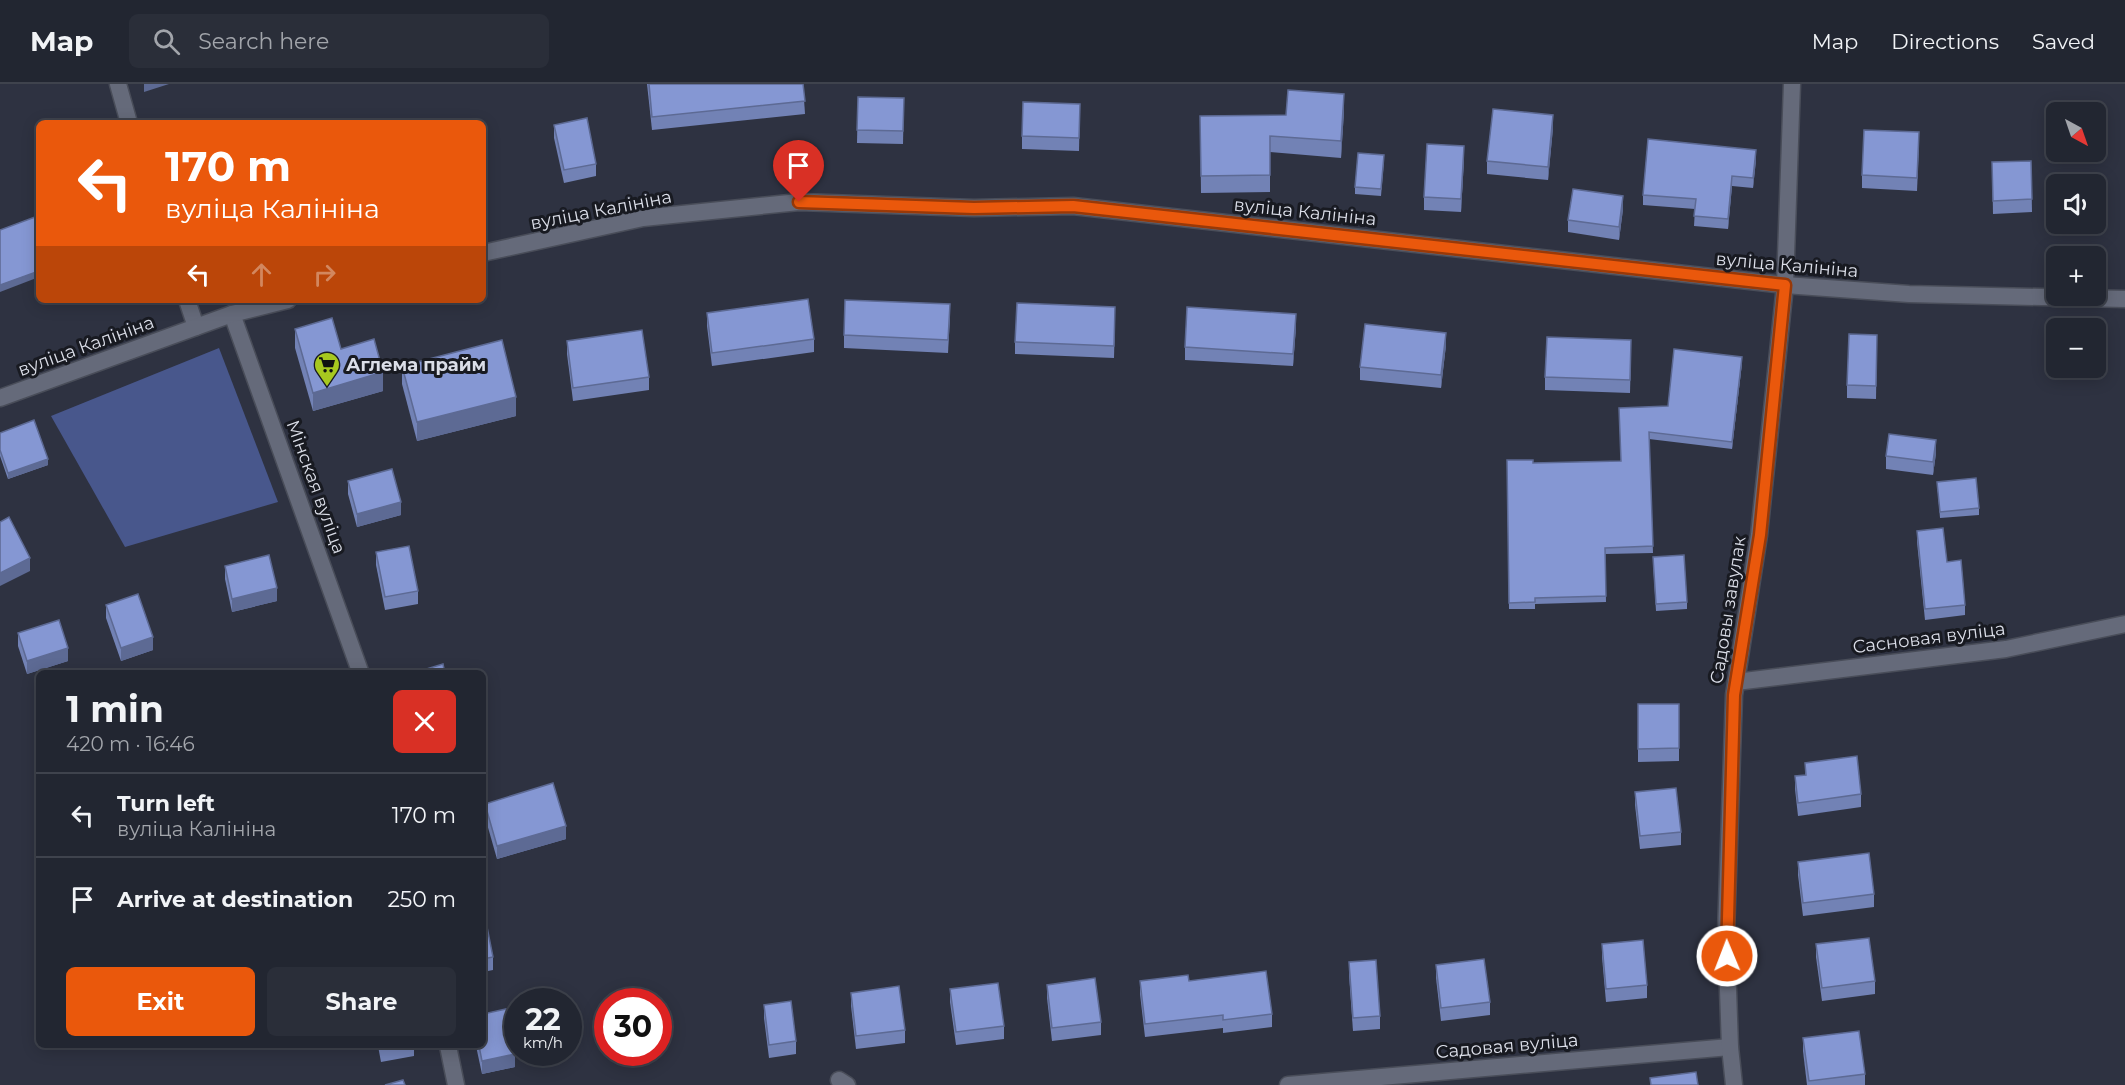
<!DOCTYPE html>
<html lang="en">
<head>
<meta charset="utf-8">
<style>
	:root { --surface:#222631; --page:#2a2e39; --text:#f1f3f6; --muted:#a2a5ab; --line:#3f434d; --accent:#ea580c }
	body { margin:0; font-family:Montserrat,sans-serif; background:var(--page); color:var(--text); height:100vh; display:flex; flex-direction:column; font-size:22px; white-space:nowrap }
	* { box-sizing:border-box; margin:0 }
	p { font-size:20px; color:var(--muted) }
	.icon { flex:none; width:33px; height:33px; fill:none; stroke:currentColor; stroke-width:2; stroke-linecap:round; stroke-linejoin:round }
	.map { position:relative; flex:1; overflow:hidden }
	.details { position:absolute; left:36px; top:586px; width:450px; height:378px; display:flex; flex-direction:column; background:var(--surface); border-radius:9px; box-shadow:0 3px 15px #0003,0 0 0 2px var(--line) }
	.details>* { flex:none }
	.hud { position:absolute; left:36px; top:36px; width:450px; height:183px; border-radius:9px; box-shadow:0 3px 15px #0003,0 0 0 2px var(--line); background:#ea580c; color:#fff; overflow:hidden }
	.needle { width:39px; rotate:140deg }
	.buttons { position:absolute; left:2046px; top:18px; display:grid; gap:12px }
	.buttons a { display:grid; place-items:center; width:60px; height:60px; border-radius:9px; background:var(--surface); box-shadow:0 3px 15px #0003,0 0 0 2px var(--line); font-size:30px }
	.speed { position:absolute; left:504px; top:904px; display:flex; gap:12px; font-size:30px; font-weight:700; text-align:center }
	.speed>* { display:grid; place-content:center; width:78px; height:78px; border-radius:50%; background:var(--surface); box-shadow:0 3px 15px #0003,0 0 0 2px var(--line); line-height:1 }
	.speed small { font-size:15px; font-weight:400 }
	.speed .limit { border:9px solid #d22; background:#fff; color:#111 }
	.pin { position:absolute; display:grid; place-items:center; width:51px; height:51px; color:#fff; margin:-62px -26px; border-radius:50% 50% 50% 0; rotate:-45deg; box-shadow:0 0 6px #0007 }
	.pin .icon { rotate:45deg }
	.me { position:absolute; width:66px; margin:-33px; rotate:359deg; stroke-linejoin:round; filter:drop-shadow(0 0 4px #0008) }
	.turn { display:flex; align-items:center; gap:21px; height:126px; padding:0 30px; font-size:27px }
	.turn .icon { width:78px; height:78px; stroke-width:2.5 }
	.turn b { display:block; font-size:42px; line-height:51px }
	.lanes { display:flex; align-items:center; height:57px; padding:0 30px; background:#0003; justify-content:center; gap:30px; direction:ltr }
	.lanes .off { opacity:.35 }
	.round { display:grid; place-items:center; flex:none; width:63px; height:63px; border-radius:9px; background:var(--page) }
	.headline { display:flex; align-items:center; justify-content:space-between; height:102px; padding:0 30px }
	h1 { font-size:36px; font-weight:700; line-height:45px }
	.cta { display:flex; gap:12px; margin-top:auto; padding:12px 30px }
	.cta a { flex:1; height:69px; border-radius:9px; background:var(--accent); color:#fff; font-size:24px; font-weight:700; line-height:69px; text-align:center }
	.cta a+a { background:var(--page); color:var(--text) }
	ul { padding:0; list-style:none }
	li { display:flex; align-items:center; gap:18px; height:84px; padding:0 30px; border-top:2px solid var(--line) }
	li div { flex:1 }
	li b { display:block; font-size:22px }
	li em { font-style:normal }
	header { display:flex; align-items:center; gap:36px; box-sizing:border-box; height:84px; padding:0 30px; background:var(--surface); border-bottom:2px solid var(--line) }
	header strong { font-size:28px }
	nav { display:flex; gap:33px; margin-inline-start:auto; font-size:21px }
	.search { width:420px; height:54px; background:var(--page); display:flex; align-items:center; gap:15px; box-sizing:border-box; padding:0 21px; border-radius:9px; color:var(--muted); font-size:22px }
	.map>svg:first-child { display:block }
	.green { fill:#48578c }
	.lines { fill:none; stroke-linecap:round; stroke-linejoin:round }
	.minor-casing { stroke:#494d59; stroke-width:19 }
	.tertiary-casing { stroke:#494d59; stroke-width:19 }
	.minor { stroke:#656a7a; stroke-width:16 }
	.tertiary { stroke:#656a7a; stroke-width:16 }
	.wall { fill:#7282b5 }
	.shaded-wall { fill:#5d6a94 }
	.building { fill:#8597d3; stroke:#5d6a94; stroke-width:1.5 }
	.route-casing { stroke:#983908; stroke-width:15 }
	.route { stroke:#ea580c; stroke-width:10 }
	.labels { text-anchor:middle; stroke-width:6; stroke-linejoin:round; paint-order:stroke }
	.street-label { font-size:18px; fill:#dbdee8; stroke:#181a21 }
	.poi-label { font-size:18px; font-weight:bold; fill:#dbdee8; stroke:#181a21; text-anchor:start }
</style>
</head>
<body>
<header>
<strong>Map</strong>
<div class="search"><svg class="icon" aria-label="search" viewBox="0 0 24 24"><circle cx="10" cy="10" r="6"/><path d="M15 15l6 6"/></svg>Search here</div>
<nav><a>Map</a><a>Directions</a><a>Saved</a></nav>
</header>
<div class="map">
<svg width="2125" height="1001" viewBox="0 0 2125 1001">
	<rect width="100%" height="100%" fill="#2e3241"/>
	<polygon class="green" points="219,264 278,418 125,463 51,332"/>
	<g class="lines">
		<defs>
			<g id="minor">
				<polyline points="118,0 129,39"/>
				<polyline points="187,216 196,243"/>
				<polyline points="232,230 361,590"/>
				<polyline points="1736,598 2006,565 2125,540"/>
				<polyline points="448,962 456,1001"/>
				<polyline points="839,996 847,1001"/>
				<polyline points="1288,1001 1730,963"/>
				<polyline points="1734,1001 1730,963 1726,849 1734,611 1759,451 1785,201 1792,0"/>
			</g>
			<g id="tertiary">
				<polyline points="483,169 643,134 799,118 974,124 1073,122 1785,201 1909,210 2125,215"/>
				<polyline points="0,314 196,243 232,230 288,216"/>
			</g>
		</defs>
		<use href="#minor" class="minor-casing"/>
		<use href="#tertiary" class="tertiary-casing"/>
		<use href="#minor" class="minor"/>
		<use href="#tertiary" class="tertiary"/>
	</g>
	<g class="wall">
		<polygon points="647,0 803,0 805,30 652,46"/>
		<polygon points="858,13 904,14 903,60 857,59"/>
		<polygon points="1080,20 1079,67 1022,65 1022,52"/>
		<polygon points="1344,27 1341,74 1270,68 1270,108 1201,109 1200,32 1286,31"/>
		<polygon points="554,41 596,80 596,92 564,99 554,54"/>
		<polygon points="1553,44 1548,96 1487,90 1487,77"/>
		<polygon points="1919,61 1917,107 1862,104 1862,91"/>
		<polygon points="1464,75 1461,128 1424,126 1424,113"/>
		<polygon points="1756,76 1753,104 1732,102 1728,145 1694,142 1695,125 1643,121 1643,111"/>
		<polygon points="1384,77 1381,112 1355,110 1355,103"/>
		<polygon points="2031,77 2032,128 1993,130 1992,78"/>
		<polygon points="1623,125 1619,156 1568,148 1568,136"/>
		<polygon points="707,229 814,255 814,268 712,282 707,242"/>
		<polygon points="950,233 948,269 844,264 844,251"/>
		<polygon points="1115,236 1114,274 1015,270 1015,258"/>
		<polygon points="1296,243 1293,282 1185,276 1185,263"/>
		<polygon points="295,245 341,265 383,307 313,327 295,264"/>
		<polygon points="1877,251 1876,315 1847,314 1847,301"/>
		<polygon points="567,257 649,293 649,306 573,317 567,270"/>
		<polygon points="1446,261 1441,304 1360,296 1360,283"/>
		<polygon points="1631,269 1630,309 1545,306 1545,293"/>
		<polygon points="1742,279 1732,365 1649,355 1653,469 1605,470 1606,518 1535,520 1535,525 1509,525 1507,376 1533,379 1620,377 1668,322"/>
		<polygon points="402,282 516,332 417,357 402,300"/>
		<polygon points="0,349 48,381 8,395 0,372"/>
		<polygon points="1936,369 1933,391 1886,385 1886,372"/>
		<polygon points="348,397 401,431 357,443 348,410"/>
		<polygon points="1937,398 1979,424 1979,431 1940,434"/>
		<polygon points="1917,447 1947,478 1965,521 1965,531 1925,536 1917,458"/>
		<polygon points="376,468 418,507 418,520 385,526 376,481"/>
		<polygon points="1653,479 1687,518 1687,525 1656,527"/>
		<polygon points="225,482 277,517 232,528 225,495"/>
		<polygon points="106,521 153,566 121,577 106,534"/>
		<polygon points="18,549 68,577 27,590 18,562"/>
		<polygon points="1638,620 1679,620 1679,677 1638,678"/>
		<polygon points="1805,679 1861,710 1861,723 1798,732 1795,705 1795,692 1805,691"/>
		<polygon points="1635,708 1681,748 1681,761 1640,765 1635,721"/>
		<polygon points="485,720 566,755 497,775 485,733"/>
		<polygon points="1798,778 1874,810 1874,823 1803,832 1798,791"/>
		<polygon points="483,829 493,873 493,886 483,888"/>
		<polygon points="1602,860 1647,901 1647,914 1606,918 1602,873"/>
		<polygon points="1816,860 1875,897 1875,910 1822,917 1816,873"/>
		<polygon points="1349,878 1380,932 1380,945 1353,947 1349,891"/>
		<polygon points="1436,881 1490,918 1490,931 1441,937 1436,894"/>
		<polygon points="1140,897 1189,897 1272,930 1272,943 1223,949 1223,944 1145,953 1140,910"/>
		<polygon points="1047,901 1101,938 1101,951 1052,957 1047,914"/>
		<polygon points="950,905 1004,942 1004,955 956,961 950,918"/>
		<polygon points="851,909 905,946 905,959 856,965 851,922"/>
		<polygon points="764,921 796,957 796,970 769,974 764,934"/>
		<polygon points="1803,954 1865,990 1865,1001 1807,1001 1803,967"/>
		<polygon points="378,962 414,962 414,972 381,978"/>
		<polygon points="476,962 483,962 515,983 482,990"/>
	</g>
	<g class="shaded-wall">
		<polygon points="144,0 169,0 144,8"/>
		<polygon points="1344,10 1344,27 1341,74 1341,57"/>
		<polygon points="1553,31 1553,44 1548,96 1548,83"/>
		<polygon points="1464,62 1464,75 1461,128 1461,115"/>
		<polygon points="1756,66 1756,76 1753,104 1753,94"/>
		<polygon points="1732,92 1732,102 1728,145 1728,135"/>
		<polygon points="1623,112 1623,125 1619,156 1619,143"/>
		<polygon points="39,187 39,193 0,208 0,201"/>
		<polygon points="1296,230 1296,243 1293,282 1293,270"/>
		<polygon points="1446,249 1446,261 1441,304 1441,291"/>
		<polygon points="1742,273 1742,279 1732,365 1732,358"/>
		<polygon points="383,288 383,307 313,327 313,309"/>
		<polygon points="516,313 516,332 417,357 417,338"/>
		<polygon points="1936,356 1936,369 1933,391 1933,378"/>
		<polygon points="48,375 48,381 8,395 8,389"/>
		<polygon points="401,418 401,431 357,443 357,430"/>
		<polygon points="30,474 30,487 0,502 0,489"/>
		<polygon points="277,504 277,517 232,528 232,515"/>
		<polygon points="153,553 153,566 121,577 121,564"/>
		<polygon points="68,564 68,577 27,590 27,577"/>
		<polygon points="566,742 566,755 497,775 497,762"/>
		<polygon points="515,970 515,983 482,990 482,977"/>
	</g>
	<g class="building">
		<polygon points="649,0 803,0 805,17 652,33"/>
		<polygon points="1288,6 1344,10 1341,57 1270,52 1270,91 1201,92 1200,32 1286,31"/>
		<polygon points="858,13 904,14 903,47 857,46"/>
		<polygon points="1023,18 1080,20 1079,54 1022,52"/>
		<polygon points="1493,25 1553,31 1548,83 1487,77"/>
		<polygon points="587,34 596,80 564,86 554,41"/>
		<polygon points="1864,46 1919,48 1917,94 1862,91"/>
		<polygon points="1648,55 1756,66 1753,94 1732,92 1728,135 1694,132 1696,115 1643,111"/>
		<polygon points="1427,60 1464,62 1461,115 1424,113"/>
		<polygon points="1358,69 1384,71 1381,105 1355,103"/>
		<polygon points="2031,77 2032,115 1993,117 1992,78"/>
		<polygon points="1573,105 1623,112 1619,143 1568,136"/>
		<polygon points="35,133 39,145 39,187 0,201 0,146"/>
		<polygon points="808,215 814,255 712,269 707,229"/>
		<polygon points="845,216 950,220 948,256 844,251"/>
		<polygon points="1017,219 1115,223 1114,262 1015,258"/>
		<polygon points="1187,223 1296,230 1293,270 1185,263"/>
		<polygon points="332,234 341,265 374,255 383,288 313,309 295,245"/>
		<polygon points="1365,240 1446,249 1441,291 1360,283"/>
		<polygon points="642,246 649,293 573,304 567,257"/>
		<polygon points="1849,250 1877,251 1876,302 1847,301"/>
		<polygon points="1547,253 1631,256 1630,296 1545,293"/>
		<polygon points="502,256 516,313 417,338 402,282"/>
		<polygon points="1674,265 1742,273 1732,358 1649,348 1653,462 1605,464 1606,512 1535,514 1535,518 1509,519 1507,376 1533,376 1533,379 1621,377 1619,324 1668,322"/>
		<polygon points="34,336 48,375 8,389 0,366 0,349"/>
		<polygon points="1889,350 1936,356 1933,378 1886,372"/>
		<polygon points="392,385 401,418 357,430 348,397"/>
		<polygon points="1976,394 1979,424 1940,428 1937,398"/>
		<polygon points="9,433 30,474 0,489 0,438"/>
		<polygon points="1943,444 1947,478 1961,476 1965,521 1925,525 1917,447"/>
		<polygon points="409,462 418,507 385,513 376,468"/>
		<polygon points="269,471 277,504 232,515 225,482"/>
		<polygon points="1684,471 1687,518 1656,520 1653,473"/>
		<polygon points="138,510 153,553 121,564 106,521"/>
		<polygon points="59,536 68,564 27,577 18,549"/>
		<polygon points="443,580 445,590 410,590"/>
		<polygon points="1638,620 1679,620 1679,664 1638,665"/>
		<polygon points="1857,672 1861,710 1798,719 1795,692 1806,691 1805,679"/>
		<polygon points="553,699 566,742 497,762 485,720"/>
		<polygon points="1676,704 1681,748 1640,752 1635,708"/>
		<polygon points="1869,769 1874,810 1803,819 1798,778"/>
		<polygon points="484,828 493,873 483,875 483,829"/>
		<polygon points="1869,854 1875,897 1822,904 1816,860"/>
		<polygon points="1643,856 1647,901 1606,905 1602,860"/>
		<polygon points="1484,875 1490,918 1441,924 1436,881"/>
		<polygon points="1376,876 1380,932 1353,934 1349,878"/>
		<polygon points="1266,887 1272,930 1223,936 1223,931 1145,940 1140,897 1188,891 1189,897"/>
		<polygon points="1095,894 1101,938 1052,944 1047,901"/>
		<polygon points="998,899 1004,942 956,948 950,905"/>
		<polygon points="899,902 905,946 856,952 851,909"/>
		<polygon points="791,917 796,957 769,961 764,921"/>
		<polygon points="506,925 515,970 482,977 479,962 483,962 483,930"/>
		<polygon points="1859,947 1865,990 1809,997 1803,954"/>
		<polygon points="380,962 399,962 381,965"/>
		<polygon points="1696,988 1698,1001 1651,1001 1650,994"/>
		<polygon points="403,996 405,1001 385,1001"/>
	</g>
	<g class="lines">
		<defs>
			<polyline id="route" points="799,118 974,124 1073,122 1785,201 1760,451 1734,611 1727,872"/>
		</defs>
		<use href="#route" class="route-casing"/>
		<use href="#route" class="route"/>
	</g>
	<defs>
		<symbol id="supermarket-pin" viewBox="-11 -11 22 30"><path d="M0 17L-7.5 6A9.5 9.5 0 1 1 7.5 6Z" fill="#a7c81f" stroke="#181a21"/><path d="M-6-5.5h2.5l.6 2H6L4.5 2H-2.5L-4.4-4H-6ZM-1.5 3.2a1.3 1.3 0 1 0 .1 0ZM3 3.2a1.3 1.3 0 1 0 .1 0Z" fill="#111"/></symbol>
	</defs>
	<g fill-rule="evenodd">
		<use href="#supermarket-pin" x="312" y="266" width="30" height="40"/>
	</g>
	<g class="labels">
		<g class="street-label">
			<text transform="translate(601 126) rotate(-11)" y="6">вуліца Калініна</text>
			<text transform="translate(1305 128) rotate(6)" y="6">вуліца Калініна</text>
			<text transform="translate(1787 181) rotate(5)" y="6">вуліца Калініна</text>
			<text transform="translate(86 262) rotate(-20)" y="6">вуліца Калініна</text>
			<text transform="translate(316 403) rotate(70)" y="6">Мінская вуліца</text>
			<text transform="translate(1728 526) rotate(-81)" y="6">Садовы завулак</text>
			<text transform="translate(1929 554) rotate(-7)" y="6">Сасновая вуліца</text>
			<text transform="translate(1507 962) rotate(-5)" y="6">Садовая вуліца</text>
		</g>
		<g class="poi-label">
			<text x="346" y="287">Аглема прайм</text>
		</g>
	</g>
</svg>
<div class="buttons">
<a><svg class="needle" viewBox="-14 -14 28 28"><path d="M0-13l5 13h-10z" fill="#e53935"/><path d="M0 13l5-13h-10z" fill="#a2a5ab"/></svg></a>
<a><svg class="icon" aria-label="sound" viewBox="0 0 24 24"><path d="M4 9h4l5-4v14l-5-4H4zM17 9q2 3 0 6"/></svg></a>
<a>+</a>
<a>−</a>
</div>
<div class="speed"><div>22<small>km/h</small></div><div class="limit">30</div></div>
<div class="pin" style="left:799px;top:118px;background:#d93025"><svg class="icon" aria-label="arrive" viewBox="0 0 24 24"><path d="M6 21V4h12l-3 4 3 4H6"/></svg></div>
<svg class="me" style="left:1727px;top:872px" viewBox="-20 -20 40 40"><circle r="17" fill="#ea580c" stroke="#fff" stroke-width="3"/><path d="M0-11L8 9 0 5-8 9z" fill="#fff"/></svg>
<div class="hud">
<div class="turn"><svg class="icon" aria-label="left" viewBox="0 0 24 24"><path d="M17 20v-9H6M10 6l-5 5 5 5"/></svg><div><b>170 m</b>вуліца Калініна</div></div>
<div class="lanes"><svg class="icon" aria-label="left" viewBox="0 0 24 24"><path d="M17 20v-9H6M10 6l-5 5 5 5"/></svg><svg class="icon off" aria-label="ahead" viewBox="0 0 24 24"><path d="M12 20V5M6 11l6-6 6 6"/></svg><svg class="icon off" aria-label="right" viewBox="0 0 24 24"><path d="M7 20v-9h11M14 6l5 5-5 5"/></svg></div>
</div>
<section class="details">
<div class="headline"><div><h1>1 min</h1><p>420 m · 16:46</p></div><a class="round" style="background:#d93025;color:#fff"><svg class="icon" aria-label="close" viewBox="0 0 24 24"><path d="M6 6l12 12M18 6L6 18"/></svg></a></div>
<ul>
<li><svg class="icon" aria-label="left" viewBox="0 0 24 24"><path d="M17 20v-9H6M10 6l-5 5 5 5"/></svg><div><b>Turn left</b><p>вуліца Калініна</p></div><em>170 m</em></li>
<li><svg class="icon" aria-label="arrive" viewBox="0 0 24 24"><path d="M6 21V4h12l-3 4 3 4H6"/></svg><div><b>Arrive at destination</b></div><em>250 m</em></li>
</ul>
<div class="cta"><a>Exit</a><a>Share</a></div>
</section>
</div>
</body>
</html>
